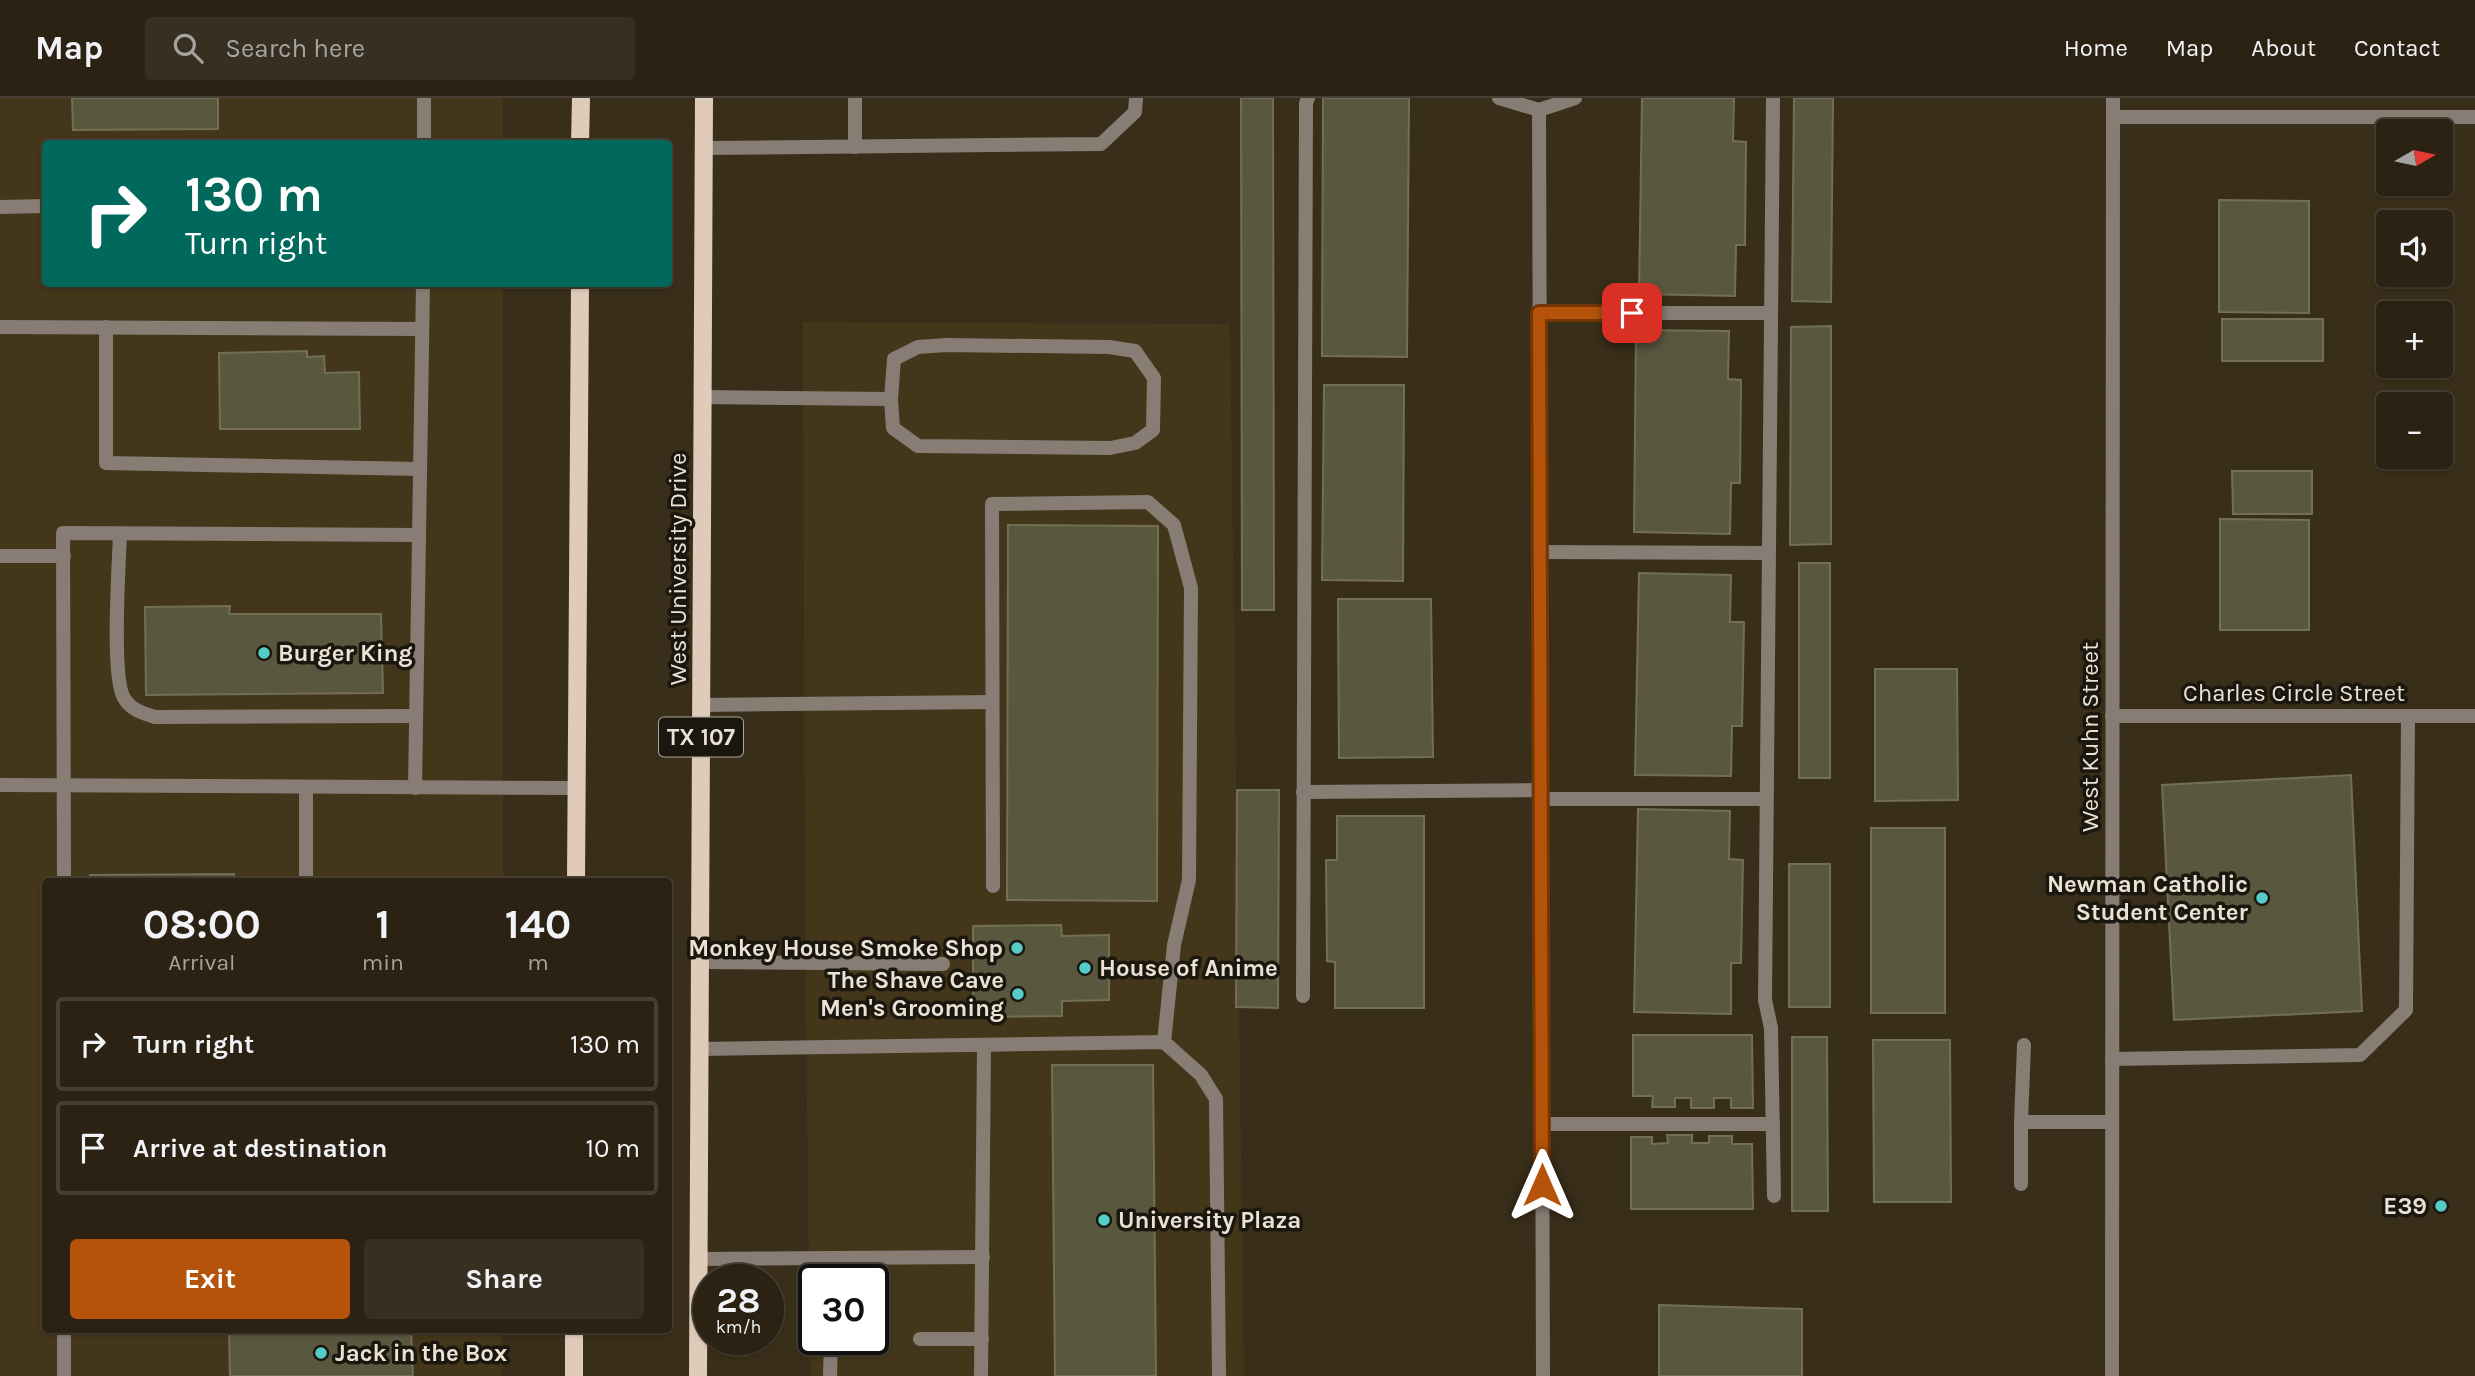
<!DOCTYPE html>
<html lang="en">
<head>
<meta charset="utf-8">
<style>
	:root { --surface:#2b2213; --page:#372f21; --text:#f1f3f6; --muted:#a6a4a0; --line:#473f33; --accent:#b45309 }
	body { margin:0; font-family:Karla,sans-serif; background:var(--page); color:var(--text); height:100vh; display:flex; flex-direction:column; font-size:26px; white-space:nowrap }
	* { box-sizing:border-box; margin:0 }
	p { font-size:23px; color:var(--muted) }
	.icon { flex:none; width:38px; height:38px; fill:none; stroke:currentColor; stroke-width:2; stroke-linecap:round; stroke-linejoin:round }
	.map { position:relative; flex:1; overflow:hidden }
	.details { position:absolute; left:42px; top:780px; width:630px; height:455px; display:flex; flex-direction:column; background:var(--surface); border-radius:7px; box-shadow:0 2px 5px #0004,0 0 0 2px var(--line) }
	.details>* { flex:none }
	.top-card { position:absolute; left:42px; top:42px; width:630px; height:147px; border-radius:7px; box-shadow:0 2px 5px #0004,0 0 0 2px var(--line); background:#00695c; color:#fff; overflow:hidden }
	.needle { width:46px; rotate:81deg }
	.tools { position:absolute; left:2376px; top:21px; display:grid; gap:14px }
	.tools a { display:grid; place-items:center; width:77px; height:77px; border-radius:7px; background:var(--surface); box-shadow:0 2px 5px #0004,0 0 0 2px var(--line); font-size:35px }
	.speed { position:absolute; left:693px; top:1166px; display:flex; gap:14px; font-size:35px; font-weight:700; text-align:center }
	.speed>* { display:grid; place-content:center; width:91px; height:91px; border-radius:50%; background:var(--surface); box-shadow:0 2px 5px #0004,0 0 0 2px var(--line); line-height:1 }
	.speed small { font-size:18px; font-weight:400 }
	.speed .limit { border:4px solid #111; border-radius:10px; background:#fff; color:#111 }
	.pin { position:absolute; display:grid; place-items:center; width:60px; height:60px; color:#fff; margin:-30px; border-radius:14px; box-shadow:0 4px 10px #0006 }
	.me { position:absolute; width:77px; margin:-38px; rotate:0deg; stroke-linejoin:round; filter:drop-shadow(0 0 5px #0008) }
	.turn { display:flex; align-items:center; gap:24px; height:147px; padding:0 28px; font-size:32px }
	.turn .icon { width:91px; height:91px; stroke-width:2.5 }
	.turn b { display:block; font-size:49px; line-height:60px }
	.eta { display:flex; justify-content:space-evenly; align-items:center; height:119px; text-align:center }
	.eta b { font-size:42px; font-weight:700; line-height:49px }
	.cta { display:flex; gap:14px; margin-top:auto; padding:14px 28px }
	.cta a { flex:1; height:80px; border-radius:7px; background:var(--accent); color:#fff; font-size:28px; font-weight:700; line-height:80px; text-align:center }
	.cta a+a { background:var(--page); color:var(--text) }
	ul { padding:0; list-style:none }
	li { display:flex; align-items:center; gap:21px; height:94px; margin:0 14px 10px; padding:0 14px; border:4px solid var(--line); border-radius:7px }
	li div { flex:1 }
	li b { display:block; font-size:26px }
	li em { font-style:normal }
	header { display:flex; align-items:center; gap:42px; box-sizing:border-box; height:98px; padding:0 35px; background:var(--surface); border-bottom:2px solid var(--line) }
	header strong { font-size:33px }
	nav { display:flex; gap:38px; margin-inline-start:auto; font-size:24px }
	.search { width:490px; height:63px; background:var(--page); display:flex; align-items:center; gap:18px; box-sizing:border-box; padding:0 24px; border-radius:7px; color:var(--muted); font-size:26px }
	.map>svg:first-child { display:block }
	.built { fill:#44361a; fill-rule:evenodd }
	.building { fill:#59583f; stroke:#716f56; stroke-width:2 }
	.lines { fill:none; stroke-linecap:round; stroke-linejoin:round }
	.lane { stroke:#877d75; stroke-width:14 }
	.street { stroke:#877d75; stroke-width:14 }
	.primary { stroke:#dfcbba; stroke-width:18 }
	.route-casing { stroke:#753606; stroke-width:18 }
	.route { stroke:#b45309; stroke-width:12 }
	.poi-dot { fill:#54cdc8; stroke:#1c170e; stroke-width:2.5 }
	.labels { text-anchor:middle; stroke-width:7; stroke-linejoin:round; paint-order:stroke }
	.shield { fill:#1c170e; stroke:#aca599; stroke-width:2 }
	.shield-label { font-size:23px; font-weight:bold; fill:#e9e2d5 }
	.street-label { font-size:24px; fill:#e9e2d5; stroke:#1c170e }
	.poi-label { font-size:24px; font-weight:bold; fill:#e9e2d5; stroke:#1c170e; text-anchor:start }
</style>
</head>
<body>
<header>
<strong>Map</strong>
<div class="search"><svg class="icon" aria-label="search" viewBox="0 0 24 24"><circle cx="10" cy="10" r="6"/><path d="M15 15l6 6"/></svg>Search here</div>
<nav><a>Home</a><a>Map</a><a>About</a><a>Contact</a></nav>
</header>
<div class="map">
<svg width="2475" height="1278" viewBox="0 0 2475 1278">
	<rect width="100%" height="100%" fill="#392e19"/>
	<g class="built">
		<polygon points="0,0 503,0 503,45 46,46 46,186 503,186 503,784 46,784 46,1232 502,1232 502,1278 0,1278"/>
		<path d="M803,224L1230,226L1244,1278H810L805,835ZM814,1181H873V1241H814Z"/>
	</g>
	<g class="building">
		<polygon points="72,0 218,0 218,31 73,32"/>
		<polygon points="1241,0 1273,0 1274,512 1242,512"/>
		<polygon points="1323,0 1409,0 1407,259 1322,258"/>
		<polygon points="1642,0 1734,0 1733,43 1746,44 1745,147 1736,147 1735,198 1639,196"/>
		<polygon points="1794,0 1833,0 1831,204 1792,203"/>
		<polygon points="2219,102 2309,103 2309,215 2219,214"/>
		<rect x="2222" y="221" width="101" height="42"/>
		<polygon points="1831,228 1831,446 1790,447 1791,229"/>
		<polygon points="1636,232 1729,233 1728,281 1741,282 1740,385 1731,385 1730,436 1634,434"/>
		<polygon points="307,253 307,259 324,258 325,275 359,274 360,331 220,331 219,255"/>
		<polygon points="1324,287 1404,287 1403,483 1322,482"/>
		<polygon points="2232,373 2312,373 2312,416 2233,416"/>
		<polygon points="2220,421 2309,422 2309,532 2220,532"/>
		<polygon points="1008,427 1158,428 1157,803 1007,802"/>
		<rect x="1799" y="465" width="31" height="215"/>
		<polygon points="1639,475 1731,477 1730,524 1744,524 1742,628 1732,628 1731,678 1635,677"/>
		<polygon points="1338,501 1431,501 1433,659 1339,660"/>
		<polygon points="230,508 229,516 381,516 383,595 146,597 145,509"/>
		<polygon points="1875,571 1957,571 1958,702 1875,703"/>
		<polygon points="2351,677 2362,913 2174,922 2162,687"/>
		<polygon points="1237,692 1279,692 1278,910 1236,909"/>
		<polygon points="1638,711 1730,713 1729,761 1743,762 1741,865 1731,865 1731,916 1634,914"/>
		<polygon points="1337,718 1424,718 1424,910 1335,910 1335,864 1327,863 1326,762 1337,762"/>
		<rect x="1871" y="730" width="74" height="185"/>
		<rect x="1789" y="766" width="41" height="143"/>
		<polygon points="234,776 235,784 90,784 90,777"/>
		<polygon points="1061,827 1062,838 1109,837 1109,902 1062,903 1062,918 973,919 973,828"/>
		<polygon points="1633,937 1752,937 1753,1010 1731,1010 1731,1000 1714,1000 1714,1010 1691,1010 1691,1000 1675,1000 1675,1009 1652,1009 1653,998 1633,998"/>
		<polygon points="1792,939 1827,939 1828,1113 1792,1113"/>
		<polygon points="1873,942 1950,942 1951,1104 1874,1104"/>
		<polygon points="1052,967 1153,967 1156,1278 1055,1278"/>
		<polygon points="1667,1037 1692,1037 1692,1045 1709,1045 1709,1038 1732,1038 1732,1046 1752,1046 1753,1111 1631,1111 1631,1039 1652,1039 1652,1046 1668,1045"/>
		<polygon points="1659,1207 1802,1211 1802,1278 1659,1278"/>
		<polygon points="229,1232 411,1232 413,1278 230,1278"/>
	</g>
	<g class="lines">
		<g class="lane">
			<polyline points="424,0 424,46"/>
			<polyline points="1499,0 1539,12 1575,0"/>
			<polyline points="1773,0 1765,902 1771,930 1774,1098"/>
			<polyline points="855,49 855,0"/>
			<polyline points="704,50 1101,46 1135,14 1136,0"/>
			<polyline points="0,109 46,108"/>
			<polyline points="1539,215 1771,215"/>
			<polyline points="0,229 422,231"/>
			<polyline points="106,229 106,365 419,371"/>
			<polygon points="946,247 1109,249 1135,253 1154,280 1153,332 1135,345 1110,350 918,348 893,330 891,301 894,261 918,249"/>
			<polyline points="703,299 891,301"/>
			<path d="M120,436C119,466 111,579 124,600C131,612 142,615 155,619L416,618"/>
			<polyline points="1540,454 1768,455"/>
			<polyline points="0,458 64,458"/>
			<polyline points="701,607 992,604"/>
			<polyline points="0,687 577,690"/>
			<polyline points="415,690 423,186"/>
			<polyline points="1303,694 1541,692"/>
			<polyline points="1541,701 1766,701"/>
			<polyline points="64,784 63,435 419,437"/>
			<polyline points="306,784 306,689"/>
			<polyline points="993,788 992,406 1148,404 1174,427 1191,490 1189,782 1174,847 1164,944"/>
			<polyline points="700,864 943,866"/>
			<polyline points="1303,898 1306,5 1308,0"/>
			<polyline points="700,951 1164,944 1201,977 1216,1001 1219,1278"/>
			<polyline points="2112,961 2360,957 2406,912 2408,618"/>
			<polyline points="2021,1024 2024,947"/>
			<polyline points="1542,1026 1773,1026"/>
			<polyline points="2021,1086 2021,1024 2112,1024"/>
			<polyline points="699,1161 983,1159"/>
			<polyline points="832,1181 832,1160"/>
			<polyline points="64,1232 64,1278"/>
			<polyline points="920,1241 982,1241"/>
			<polyline points="830,1278 831,1241"/>
			<polyline points="981,1278 984,947"/>
		</g>
		<g class="street">
			<polyline points="1539,12 1543,1278"/>
			<polyline points="2113,19 2475,19"/>
			<polyline points="2112,618 2475,618"/>
			<polyline points="2112,1278 2113,0"/>
		</g>
		<g class="primary">
			<polyline points="580,46 581,0"/>
			<polyline points="576,784 580,186"/>
			<polyline points="574,1278 574,1232"/>
			<polyline points="698,1278 704,0"/>
		</g>
	</g>
	<g class="lines">
		<defs>
			<polyline id="route" points="1542,1087 1539,215 1632,215"/>
		</defs>
		<use href="#route" class="route-casing"/>
		<use href="#route" class="route"/>
	</g>
	<g class="poi-dot">
		<circle cx="264" cy="555" r="7"/>
		<circle cx="2262" cy="800" r="7"/>
		<circle cx="1017" cy="850" r="7"/>
		<circle cx="1085" cy="870" r="7"/>
		<circle cx="1018" cy="896" r="7"/>
		<circle cx="2441" cy="1108" r="7"/>
		<circle cx="1104" cy="1122" r="7"/>
		<circle cx="321" cy="1255" r="7"/>
	</g>
	<g class="labels">
		<rect class="shield" x="659" y="619.5" width="84" height="39" rx="5"/>
		<g class="shield-label">
			<text x="701" y="647">TX 107</text>
		</g>
		<g class="street-label">
			<text transform="translate(678 471) rotate(-90)" y="8">West University Drive</text>
			<text x="2294" y="603">Charles Circle Street</text>
			<text transform="translate(2090 639) rotate(-90)" y="8">West Kuhn Street</text>
		</g>
		<g class="poi-label">
			<text x="278" y="563">Burger King</text>
			<text x="2248" y="794" text-anchor="end">Newman Catholic<tspan x="2248" dy="28">Student Center</tspan></text>
			<text x="1003" y="858" text-anchor="end">Monkey House Smoke Shop</text>
			<text x="1099" y="878">House of Anime</text>
			<text x="1004" y="890" text-anchor="end">The Shave Cave<tspan x="1004" dy="28">Men's Grooming</tspan></text>
			<text x="2427" y="1116" text-anchor="end">E39</text>
			<text x="1118" y="1130">University Plaza</text>
			<text x="335" y="1263">Jack in the Box</text>
		</g>
	</g>
</svg>
<div class="tools">
<a><svg class="needle" viewBox="-14 -14 28 28"><path d="M0-13l5 13h-10z" fill="#e53935"/><path d="M0 13l5-13h-10z" fill="#a6a4a0"/></svg></a>
<a><svg class="icon" aria-label="sound" viewBox="0 0 24 24"><path d="M4 9h4l5-4v14l-5-4H4zM17 9q2 3 0 6"/></svg></a>
<a>+</a>
<a>−</a>
</div>
<div class="speed"><div>28<small>km/h</small></div><div class="limit">30</div></div>
<div class="pin" style="left:1632px;top:215px;background:#d93025"><svg class="icon" aria-label="arrive" viewBox="0 0 24 24"><path d="M6 21V4h12l-3 4 3 4H6"/></svg></div>
<svg class="me" style="left:1542px;top:1087px" viewBox="-20 -20 40 40"><path d="M0-17L14 15 0 8-14 15z" fill="#b45309" stroke="#fff" stroke-width="4"/></svg>
<div class="top-card">
<div class="turn"><svg class="icon" aria-label="right" viewBox="0 0 24 24"><path d="M7 20v-9h11M14 6l5 5-5 5"/></svg><div><b>130 m</b>Turn right</div></div>
</div>
<section class="details">
<div class="eta">
<div><b>08:00</b><p>Arrival</p></div>
<div><b>1</b><p>min</p></div>
<div><b>140</b><p>m</p></div>
</div>
<ul>
<li><svg class="icon" aria-label="right" viewBox="0 0 24 24"><path d="M7 20v-9h11M14 6l5 5-5 5"/></svg><div><b>Turn right</b></div><em>130 m</em></li>
<li><svg class="icon" aria-label="arrive" viewBox="0 0 24 24"><path d="M6 21V4h12l-3 4 3 4H6"/></svg><div><b>Arrive at destination</b></div><em>10 m</em></li>
</ul>
<div class="cta"><a>Exit</a><a>Share</a></div>
</section>
</div>
</body>
</html>
